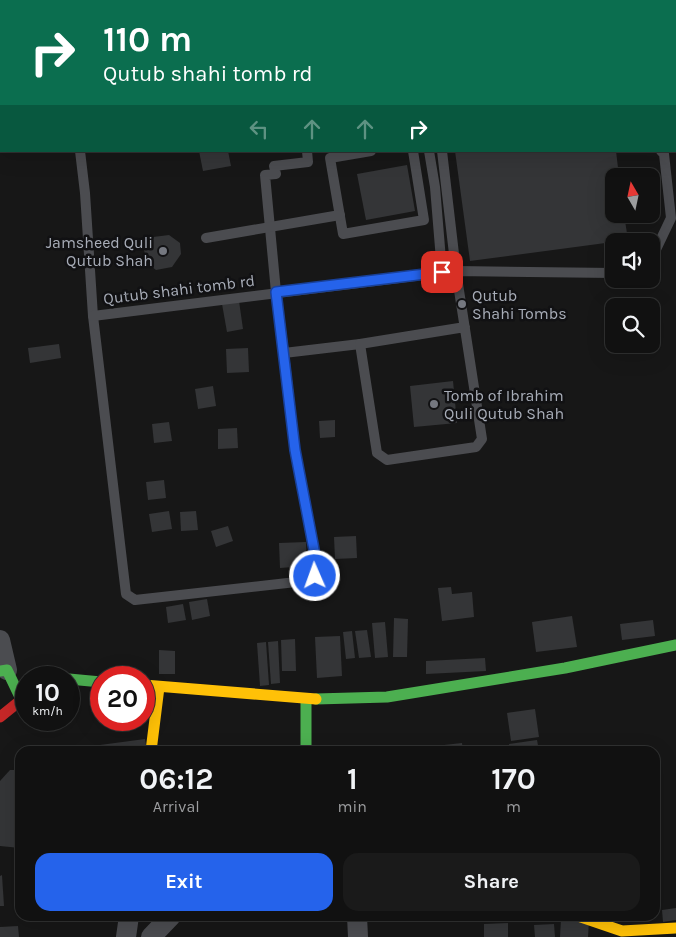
<!DOCTYPE html>
<html lang="en">
<head>
<meta charset="utf-8">
<style>
	:root { --surface:#111; --page:#1a1a1a; --text:#f1f3f6; --muted:#9c9d9f; --line:#303131; --accent:#2563eb }
	body { margin:0; font-family:Karla,sans-serif; background:var(--page); color:var(--text); height:100vh; display:flex; flex-direction:column; font-size:19px; white-space:nowrap }
	* { box-sizing:border-box; margin:0 }
	p { font-size:16px; color:var(--muted) }
	.icon { flex:none; width:28px; height:28px; fill:none; stroke:currentColor; stroke-width:2; stroke-linecap:round; stroke-linejoin:round }
	.map { position:relative; flex:1; overflow:hidden }
	.panel { position:absolute; left:15px; top:746px; width:645px; height:175px; display:flex; flex-direction:column; background:var(--surface); border-radius:15px; box-shadow:0 5px 20px #0002,0 0 0 1px var(--line) }
	.panel>* { flex:none }
	.top-card { position:absolute; left:0px; top:0px; width:676px; height:152px; box-shadow:0 5px 20px #0002,0 0 0 1px var(--line); background:#0b6e4f; color:#fff; overflow:hidden }
	.needle { width:32px; rotate:351deg }
	.tools { position:absolute; left:605px; top:168px; display:grid; gap:10px }
	.tools a { display:grid; place-items:center; width:55px; height:55px; border-radius:10px; background:var(--surface); box-shadow:0 5px 20px #0002,0 0 0 1px var(--line); font-size:25px }
	.speed { position:absolute; left:15px; top:666px; display:flex; gap:10px; font-size:25px; font-weight:700; text-align:center }
	.speed>* { display:grid; place-content:center; width:65px; height:65px; border-radius:50%; background:var(--surface); box-shadow:0 5px 20px #0002,0 0 0 1px var(--line); line-height:1 }
	.speed small { font-size:12px; font-weight:400 }
	.speed .limit { border:8px solid #d22; background:#fff; color:#111 }
	.pin { position:absolute; display:grid; place-items:center; width:42px; height:42px; color:#fff; margin:-21px; border-radius:10px; box-shadow:0 2px 8px #0006 }
	.me { position:absolute; width:55px; margin:-28px; rotate:358deg; stroke-linejoin:round; filter:drop-shadow(0 0 4px #0008) }
	.turn { display:flex; align-items:center; gap:18px; height:105px; padding:0 20px; font-size:22px }
	.turn .icon { width:65px; height:65px; stroke-width:2.5 }
	.turn b { display:block; font-size:35px; line-height:42px }
	.lanes { display:flex; align-items:center; height:48px; padding:0 20px; background:#0003; justify-content:center; gap:25px; direction:ltr }
	.lanes .off { opacity:.35 }
	.eta { display:flex; justify-content:space-evenly; align-items:center; height:85px; text-align:center }
	.eta b { font-size:30px; font-weight:700; line-height:35px }
	.cta { display:flex; gap:10px; margin-top:auto; padding:10px 20px }
	.cta a { flex:1; height:58px; border-radius:15px; background:var(--accent); color:#fff; font-size:20px; font-weight:700; line-height:58px; text-align:center }
	.cta a+a { background:var(--page); color:var(--text) }
	.map>svg:first-child { display:block }
	.building { fill:#343537 }
	.lines { fill:none; stroke-linecap:round; stroke-linejoin:round }
	.path { stroke:#4d4e52; stroke-width:3; stroke-dasharray:2.5 4; stroke-linecap:butt }
	.lane { stroke:#4b4c50; stroke-width:10 }
	.street { stroke:#4b4c50; stroke-width:20 }
	.fast { stroke:#4caf50; stroke-width:11 }
	.slow { stroke:#ffc107; stroke-width:11 }
	.jam { stroke:#c62828; stroke-width:11 }
	.route-casing { stroke:#184099; stroke-width:12 }
	.route { stroke:#2563eb; stroke-width:9 }
	.poi-dot { fill:#757880; stroke:#111113; stroke-width:2 }
	.labels { text-anchor:middle; stroke-width:5; stroke-linejoin:round; paint-order:stroke }
	.poi-label { font-size:16px; fill:#a8adb8; stroke:#111113; text-anchor:start }
	.street-label { font-size:16px; fill:#a8adb8; stroke:#111113 }
</style>
</head>
<body>
<div class="map">
<svg width="676" height="937" viewBox="0 0 676 937">
	<rect width="100%" height="100%" fill="#171717"/>
	<g class="building">
		<polygon points="199,151 228,151 231,166 203,171"/>
		<polygon points="455,151 616,151 619,176 614,176 614,214 624,214 628,240 470,261"/>
		<polygon points="407,165 415,211 366,220 357,174"/>
		<polygon points="169,235 180,243 181,254 172,267 156,270 146,262 144,249 153,237"/>
		<polygon points="239,301 243,329 227,332 222,304"/>
		<polygon points="59,344 61,358 30,363 28,348"/>
		<polygon points="248,348 249,372 227,373 226,349"/>
		<polygon points="453,381 457,423 414,427 410,386"/>
		<polygon points="213,386 216,406 198,409 195,389"/>
		<polygon points="335,420 335,437 320,438 319,421"/>
		<polygon points="169,422 172,441 154,443 152,424"/>
		<polygon points="237,428 238,448 218,449 218,429"/>
		<polygon points="164,480 166,498 148,500 146,482"/>
		<polygon points="169,511 172,529 152,532 149,514"/>
		<polygon points="196,511 198,530 181,531 180,512"/>
		<polygon points="228,526 233,541 216,547 211,531"/>
		<polygon points="356,536 357,558 335,559 334,537"/>
		<polygon points="306,542 307,566 280,568 279,543"/>
		<polygon points="451,587 452,594 472,592 474,617 442,621 438,588"/>
		<polygon points="207,599 210,616 192,620 189,602"/>
		<polygon points="183,604 186,620 168,623 166,607"/>
		<polygon points="572,616 577,647 536,652 532,622"/>
		<polygon points="394,618 408,619 407,657 393,657"/>
		<polygon points="653,620 655,636 622,640 620,624"/>
		<polygon points="385,622 388,657 375,658 372,623"/>
		<polygon points="367,630 371,657 359,658 355,631"/>
		<polygon points="352,631 355,658 346,659 343,632"/>
		<polygon points="340,636 342,676 317,678 315,637"/>
		<polygon points="295,639 296,671 282,671 281,640"/>
		<polygon points="278,641 280,683 271,684 268,642"/>
		<polygon points="266,642 269,685 260,686 257,643"/>
		<polygon points="159,650 175,651 175,674 159,674"/>
		<polygon points="485,658 486,671 426,674 426,661"/>
		<polygon points="535,709 539,737 511,741 507,713"/>
		<polygon points="145,739 147,751 100,751 100,745"/>
		<polygon points="537,740 539,751 510,751 509,744"/>
		<polygon points="462,743 463,751 444,751 444,745"/>
		<polygon points="10,770 20,770 20,848 0,846 0,781"/>
		<polygon points="2,875 4,906 0,906 0,876"/>
		<polygon points="676,908 676,920 663,922 662,910"/>
		<polygon points="523,916 547,916 548,920 524,922"/>
		<polygon points="561,919 589,920 588,937 560,937"/>
		<polygon points="508,923 508,937 484,937 484,924"/>
		<polygon points="554,924 555,937 535,937 534,925"/>
		<polygon points="18,926 19,937 0,937 0,927"/>
	</g>
	<g class="lines">
		<polyline class="path" points="325,1 325,0"/>
		<g class="lane">
			<polyline points="59,0 59,1"/>
			<polyline points="245,0 245,1"/>
			<polyline points="419,0 419,1"/>
			<polyline points="617,0 617,1"/>
			<polyline points="675,23 676,23"/>
			<polyline points="80,151 85,193 93,316 126,594 135,600 305,581 315,576 316,560 295,450 284,353"/>
			<polyline points="307,151 308,162 274,166 276,174 265,175 276,292 284,353 360,344"/>
			<polyline points="371,151 330,158 343,234 424,220 413,151"/>
			<polyline points="429,151 435,187 442,272"/>
			<polyline points="442,151 456,271 482,439 476,447 387,460 377,453 360,344 465,327"/>
			<polyline points="206,238 340,215"/>
			<polyline points="651,260 671,218 664,154 661,151"/>
			<polyline points="93,316 456,271 614,273"/>
		</g>
		<g class="street">
			<polyline points="0,640 7,670"/>
			<polyline points="357,916 358,937"/>
			<polyline points="126,937 129,916"/>
			<polyline points="151,937 171,916"/>
		</g>
		<g class="fast">
			<polyline points="0,671 7,670 21,699"/>
			<polyline points="69,679 101,682"/>
			<polyline points="306,699 306,751"/>
			<polyline points="316,699 387,697 565,668 676,645"/>
		</g>
		<g class="slow">
			<polyline points="144,685 316,699"/>
			<polyline points="151,751 159,687"/>
			<polyline points="578,916 622,931 676,928"/>
		</g>
		<polyline class="jam" points="0,717 26,696"/>
	</g>
	<g class="lines">
		<defs>
			<polyline id="route" points="315,576 316,560 295,450 276,292 442,272"/>
		</defs>
		<use href="#route" class="route-casing"/>
		<use href="#route" class="route"/>
	</g>
	<g class="poi-dot">
		<circle cx="163" cy="251" r="5"/>
		<circle cx="462" cy="304" r="5"/>
		<circle cx="434" cy="404" r="5"/>
	</g>
	<g class="labels">
		<g class="poi-label">
			<text x="153" y="248" text-anchor="end">Jamsheed Quli<tspan x="153" dy="18">Qutub Shah</tspan></text>
			<text x="472" y="301">Qutub<tspan x="472" dy="18">Shahi Tombs</tspan></text>
			<text x="444" y="401">Tomb of Ibrahim<tspan x="444" dy="18">Quli Qutub Shah</tspan></text>
		</g>
		<g class="street-label">
			<text transform="translate(179 289) rotate(-7)" y="6">Qutub shahi tomb rd</text>
		</g>
	</g>
</svg>
<div class="tools">
<a><svg class="needle" viewBox="-14 -14 28 28"><path d="M0-13l5 13h-10z" fill="#e53935"/><path d="M0 13l5-13h-10z" fill="#9c9d9f"/></svg></a>
<a><svg class="icon" aria-label="sound" viewBox="0 0 24 24"><path d="M4 9h4l5-4v14l-5-4H4zM17 9q2 3 0 6"/></svg></a>
<a><svg class="icon" aria-label="search" viewBox="0 0 24 24"><circle cx="10" cy="10" r="6"/><path d="M15 15l6 6"/></svg></a>
</div>
<div class="speed"><div>10<small>km/h</small></div><div class="limit">20</div></div>
<div class="pin" style="left:442px;top:272px;background:#d93025"><svg class="icon" aria-label="arrive" viewBox="0 0 24 24"><path d="M6 21V4h12l-3 4 3 4H6"/></svg></div>
<svg class="me" style="left:315px;top:576px" viewBox="-20 -20 40 40"><circle r="17" fill="#2563eb" stroke="#fff" stroke-width="3"/><path d="M0-11L8 9 0 5-8 9z" fill="#fff"/></svg>
<div class="top-card">
<div class="turn"><svg class="icon" aria-label="right" viewBox="0 0 24 24"><path d="M7 20v-9h11M14 6l5 5-5 5"/></svg><div><b>110 m</b>Qutub shahi tomb rd</div></div>
<div class="lanes"><svg class="icon off" aria-label="left" viewBox="0 0 24 24"><path d="M17 20v-9H6M10 6l-5 5 5 5"/></svg><svg class="icon off" aria-label="ahead" viewBox="0 0 24 24"><path d="M12 20V5M6 11l6-6 6 6"/></svg><svg class="icon off" aria-label="ahead" viewBox="0 0 24 24"><path d="M12 20V5M6 11l6-6 6 6"/></svg><svg class="icon" aria-label="right" viewBox="0 0 24 24"><path d="M7 20v-9h11M14 6l5 5-5 5"/></svg></div>
</div>
<section class="panel">
<div class="eta">
<div><b>06:12</b><p>Arrival</p></div>
<div><b>1</b><p>min</p></div>
<div><b>170</b><p>m</p></div>
</div>
<div class="cta"><a>Exit</a><a>Share</a></div>
</section>
</div>
</body>
</html>
